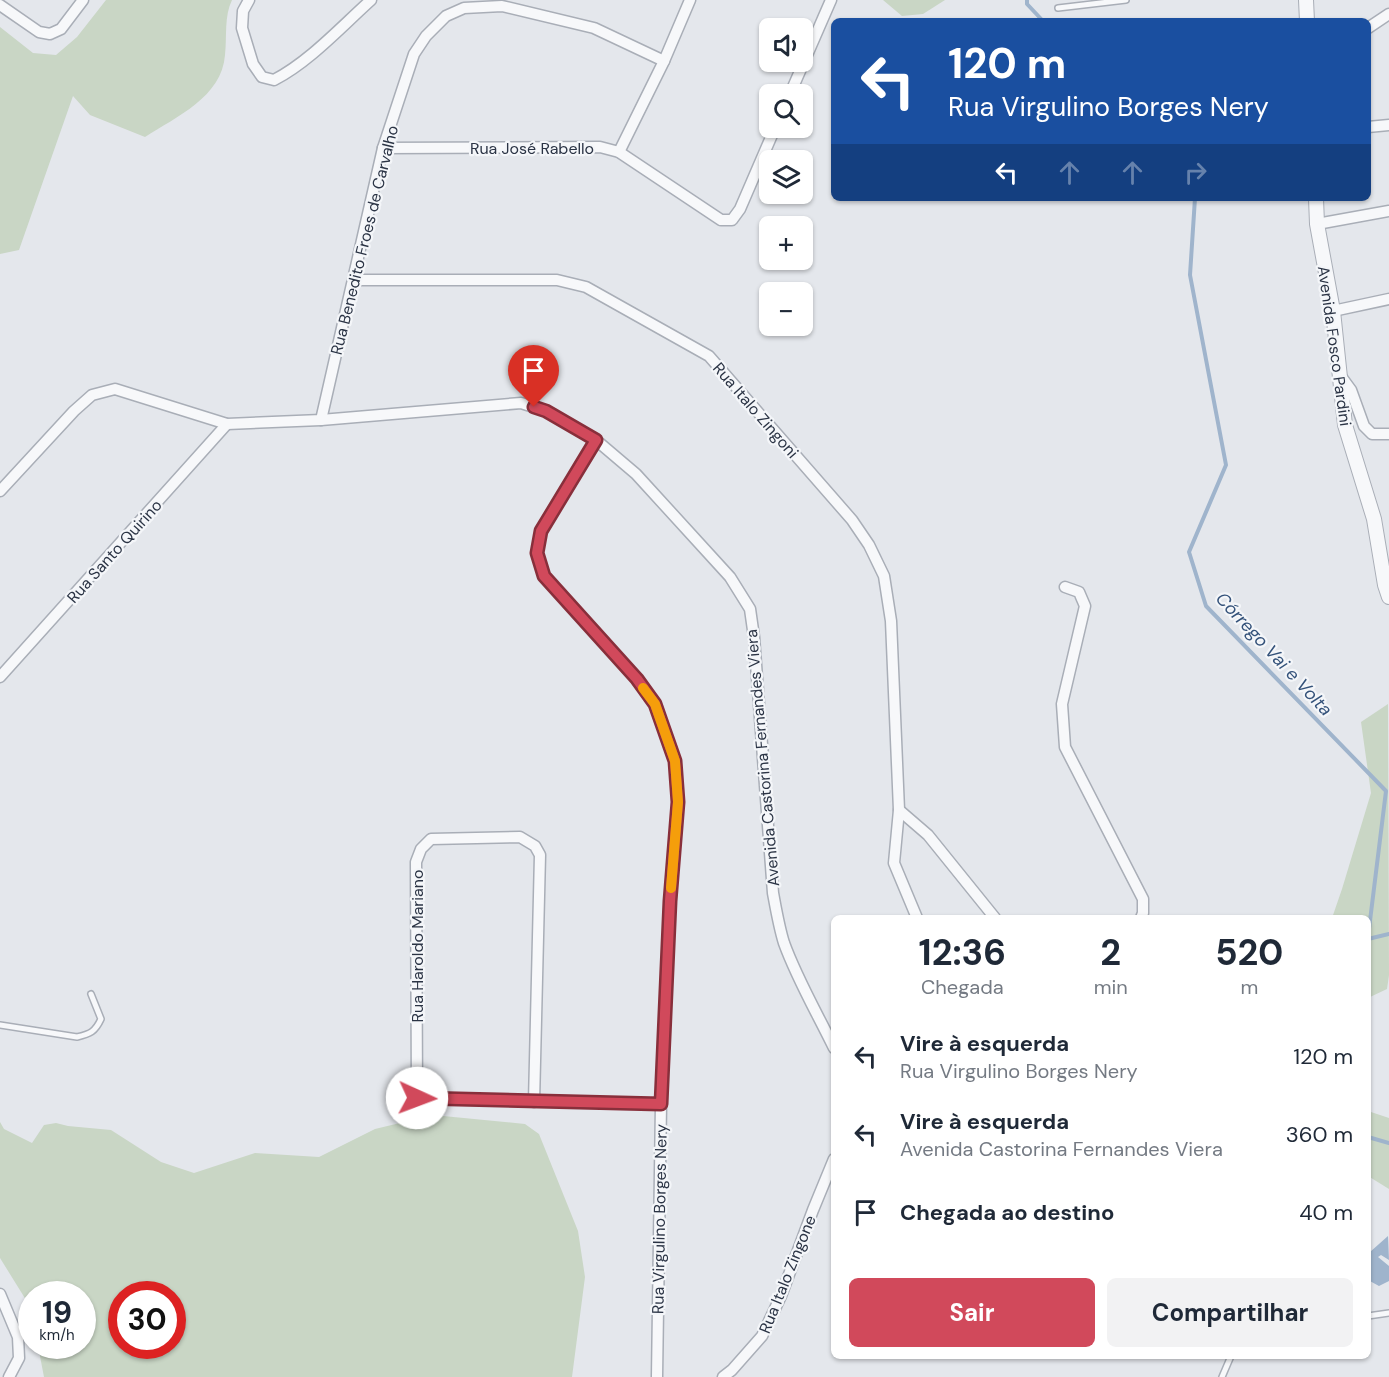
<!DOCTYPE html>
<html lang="pt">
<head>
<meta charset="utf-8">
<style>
	:root { --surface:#fff; --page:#f2f2f3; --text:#1f2937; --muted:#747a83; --accent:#d1495b }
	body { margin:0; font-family:"DM Sans",sans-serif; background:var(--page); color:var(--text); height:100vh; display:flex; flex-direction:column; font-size:22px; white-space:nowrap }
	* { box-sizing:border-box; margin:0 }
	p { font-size:20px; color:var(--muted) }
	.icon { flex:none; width:33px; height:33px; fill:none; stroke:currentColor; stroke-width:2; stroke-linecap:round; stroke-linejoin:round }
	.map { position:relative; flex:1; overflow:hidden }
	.side { position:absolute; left:831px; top:915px; width:540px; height:444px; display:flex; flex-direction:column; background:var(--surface); border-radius:9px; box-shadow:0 2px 4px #0004 }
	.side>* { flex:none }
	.guide { position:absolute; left:831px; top:18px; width:540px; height:183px; border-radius:9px; box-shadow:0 2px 4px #0004; background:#1a4fa0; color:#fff; overflow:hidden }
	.buttons { position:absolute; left:759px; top:18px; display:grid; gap:12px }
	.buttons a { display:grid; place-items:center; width:54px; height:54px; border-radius:9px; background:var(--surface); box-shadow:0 2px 4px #0004; font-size:30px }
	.speed { position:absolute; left:18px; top:1281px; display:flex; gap:12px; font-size:30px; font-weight:700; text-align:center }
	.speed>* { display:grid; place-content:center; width:78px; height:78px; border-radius:50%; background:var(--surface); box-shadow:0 2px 4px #0004; line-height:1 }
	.speed small { font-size:15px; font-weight:400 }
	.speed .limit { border:9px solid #d22; background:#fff; color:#111 }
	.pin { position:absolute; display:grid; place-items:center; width:51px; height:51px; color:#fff; margin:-62px -26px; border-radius:50% 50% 50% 0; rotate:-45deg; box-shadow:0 0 6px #0007 }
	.pin .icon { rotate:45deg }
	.me { position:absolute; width:66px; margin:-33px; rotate:92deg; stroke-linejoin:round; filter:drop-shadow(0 0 4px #0008) }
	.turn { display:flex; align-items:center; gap:21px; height:126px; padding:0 18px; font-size:27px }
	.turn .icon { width:78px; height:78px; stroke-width:2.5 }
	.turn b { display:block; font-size:42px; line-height:51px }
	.lanes { display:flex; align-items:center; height:57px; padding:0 18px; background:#0003; justify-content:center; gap:30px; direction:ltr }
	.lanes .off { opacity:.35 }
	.eta { display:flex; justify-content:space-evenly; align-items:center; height:102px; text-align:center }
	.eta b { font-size:36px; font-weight:700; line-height:42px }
	.cta { display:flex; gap:12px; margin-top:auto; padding:12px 18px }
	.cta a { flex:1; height:69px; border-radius:9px; background:var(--accent); color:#fff; font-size:24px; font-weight:700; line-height:69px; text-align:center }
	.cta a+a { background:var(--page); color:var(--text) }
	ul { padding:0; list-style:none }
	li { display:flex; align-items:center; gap:18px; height:78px; padding:0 18px }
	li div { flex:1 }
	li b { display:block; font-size:22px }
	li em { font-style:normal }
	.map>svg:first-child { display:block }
	.green { fill:#c9d6c5; fill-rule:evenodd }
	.water { fill:#9fb4cc }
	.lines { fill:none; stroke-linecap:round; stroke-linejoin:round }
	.stream { stroke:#9fb4cc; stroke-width:4 }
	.service-casing { stroke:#a9aeb7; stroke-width:8 }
	.minor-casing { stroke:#a9aeb7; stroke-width:13 }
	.tertiary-casing { stroke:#a9aeb7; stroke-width:16 }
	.service { stroke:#f7f8fa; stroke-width:5 }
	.minor { stroke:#f7f8fa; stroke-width:10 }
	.tertiary { stroke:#f7f8fa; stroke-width:14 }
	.route-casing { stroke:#882f3b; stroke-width:15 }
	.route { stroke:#d1495b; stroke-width:10 }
	.slow { stroke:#f59e0b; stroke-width:10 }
	.labels { text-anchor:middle; stroke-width:4.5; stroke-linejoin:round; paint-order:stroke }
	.street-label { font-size:16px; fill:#2b3445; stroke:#f4f6f9 }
	.water-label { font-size:18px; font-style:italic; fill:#34527a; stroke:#f4f6f9 }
</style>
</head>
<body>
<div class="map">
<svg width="1389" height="1377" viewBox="0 0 1389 1377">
	<rect width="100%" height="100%" fill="#e4e7ec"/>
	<g class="green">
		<path d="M106,0H232C224,16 227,36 225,55C222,97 176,117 145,137L90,115L73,96L19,250L0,254V27L33,53L56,55L77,37Z"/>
		<polygon points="883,0 945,0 923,14 902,16"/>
		<polygon points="1388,704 1389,975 1387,989 1368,998 1368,918 1332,918 1342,889 1371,793 1361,722"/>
		<polygon points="1368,1111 1389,1118 1389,1189 1368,1176"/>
		<path d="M433,1115L525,1124L539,1134L578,1231L585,1277L572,1377H44L38,1346H82V1294H32L31,1308L0,1258V1122L4,1129L32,1143L44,1125L56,1123L68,1126L111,1130L161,1162L194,1173L255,1153L319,1157L375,1129ZM122,1294H172V1346H122Z"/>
	</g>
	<polygon class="water" points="1388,1236 1389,1260 1381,1255 1378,1257 1389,1266 1389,1281 1379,1286 1368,1280 1368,1252 1370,1252"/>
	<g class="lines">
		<g class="stream">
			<polyline points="1027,0 1027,4 1043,21"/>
			<polyline points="1195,198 1190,275 1226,465 1189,552 1206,606 1386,791 1368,937"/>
			<polyline points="1368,939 1389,934"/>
			<polyline points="1368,1137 1389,1143"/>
		</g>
		<defs>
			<g id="service">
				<polyline points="1058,8 1126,0"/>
				<path d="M0,1025L77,1037C90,1034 95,1032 101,1019L91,994"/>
				<polyline points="1368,1316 1389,1313"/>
				<polyline points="1222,1377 1231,1356"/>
			</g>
			<g id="minor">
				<path d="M249,0L243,11L242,28L253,64L262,77L274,80C309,62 341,27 371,0"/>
				<polyline points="0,5 39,32 50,34 61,29 83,0"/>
				<polyline points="1368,28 1389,14"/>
				<polyline points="790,94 831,0"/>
				<polyline points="1368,127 1389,125"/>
				<polyline points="383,148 600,147 619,152 721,220 732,220 740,209 775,128"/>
				<polyline points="619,152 664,61 690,0"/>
				<polyline points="1317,224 1389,211"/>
				<polyline points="354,280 557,280 586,287 709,356 852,520 869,545 884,576 891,621 899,810 894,863 917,918"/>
				<polyline points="1333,311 1389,299"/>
				<polyline points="1340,375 1351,390 1364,426 1372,434 1389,434"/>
				<polyline points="321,420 383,148 414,54 426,36 446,16 464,8 502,6 594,28 664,61"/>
				<polyline points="596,440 541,531 537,553 544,576 637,679 655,704 675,761 678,802 670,901 661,1104 657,1377"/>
				<path d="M0,491L74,411L92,395L115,389L227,424L321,420L521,403L546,411L596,440L636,474L730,577L750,609L754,637L773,893C776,909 779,927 784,943C797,979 817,1013 834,1048"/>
				<polyline points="1065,587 1079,592 1085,606 1062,704 1065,747 1143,899 1143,913 1141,918"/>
				<polyline points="0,677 227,424"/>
				<polyline points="899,810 928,835 995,918"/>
				<polyline points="534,1102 540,855 535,846 520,837 431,839 421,849 416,862 417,1098 661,1104"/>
				<polyline points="0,1294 18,1337 19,1358 9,1377"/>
				<polyline points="723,1377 732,1370 762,1336 781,1296 813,1210 834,1159"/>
			</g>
			<g id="tertiary">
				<polyline points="1306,0 1307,21"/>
				<polyline points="1316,198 1317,224 1333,311 1345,425 1374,519 1385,585 1389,597"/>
			</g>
		</defs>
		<use href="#service" class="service-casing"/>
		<use href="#minor" class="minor-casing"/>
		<use href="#tertiary" class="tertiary-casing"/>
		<use href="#service" class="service"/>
		<use href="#minor" class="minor"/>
		<use href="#tertiary" class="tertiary"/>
	</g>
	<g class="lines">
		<defs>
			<polyline id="route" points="417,1098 661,1104 670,901 678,802 675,761 655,704 637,679 544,576 537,553 541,531 596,440 546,411 534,407"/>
		</defs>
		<use href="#route" class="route-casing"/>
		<use href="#route" class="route"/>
		<polyline class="slow" points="643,688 655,704 675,761 678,802 671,888"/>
	</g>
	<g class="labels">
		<g class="street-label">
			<text x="532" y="154">Rua José Rabello</text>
			<text transform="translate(364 240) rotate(-76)" y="6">Rua Benedito Froes de Carvalho</text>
			<text transform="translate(1335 346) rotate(82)" y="6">Avenida Fosco Pardini</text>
			<text transform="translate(756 410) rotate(49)" y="6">Rua Italo Zingoni</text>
			<text transform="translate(114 551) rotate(-48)" y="6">Rua Santo Quirino</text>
			<text transform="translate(762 758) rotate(-95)" y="6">Avenida Castorina Fernandes Viera</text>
			<text transform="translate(417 946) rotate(-90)" y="6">Rua Haroldo Mariano</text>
			<text transform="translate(659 1219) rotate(-89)" y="6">Rua Virgulino Borges Nery</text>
			<text transform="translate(787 1274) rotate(-68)" y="6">Rua Italo Zingone</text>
		</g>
		<g class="water-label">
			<text transform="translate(1274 654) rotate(47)" y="6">Córrego Vai e Volta</text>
		</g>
	</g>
</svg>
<div class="buttons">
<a><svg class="icon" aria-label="sound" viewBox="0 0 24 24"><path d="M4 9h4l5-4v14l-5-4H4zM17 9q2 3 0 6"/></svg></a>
<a><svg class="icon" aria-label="search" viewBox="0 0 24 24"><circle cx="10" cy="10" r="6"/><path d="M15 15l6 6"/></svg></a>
<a><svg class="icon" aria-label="layers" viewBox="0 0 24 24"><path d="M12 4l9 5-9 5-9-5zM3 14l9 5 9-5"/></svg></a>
<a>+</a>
<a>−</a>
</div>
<div class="speed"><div>19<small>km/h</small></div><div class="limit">30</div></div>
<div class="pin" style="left:534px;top:407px;background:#d93025"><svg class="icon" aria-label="arrive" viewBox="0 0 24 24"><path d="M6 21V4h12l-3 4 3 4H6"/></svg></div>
<svg class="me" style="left:417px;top:1098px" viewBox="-20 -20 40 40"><circle r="19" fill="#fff"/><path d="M0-13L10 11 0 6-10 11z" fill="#d1495b"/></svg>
<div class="guide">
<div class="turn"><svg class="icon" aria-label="left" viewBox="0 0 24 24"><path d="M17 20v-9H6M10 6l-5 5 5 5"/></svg><div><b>120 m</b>Rua Virgulino Borges Nery</div></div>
<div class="lanes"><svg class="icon" aria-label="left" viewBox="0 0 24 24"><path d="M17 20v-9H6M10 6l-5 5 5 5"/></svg><svg class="icon off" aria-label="ahead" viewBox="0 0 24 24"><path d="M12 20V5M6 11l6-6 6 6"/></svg><svg class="icon off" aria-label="ahead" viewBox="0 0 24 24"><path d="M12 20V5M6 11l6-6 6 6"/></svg><svg class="icon off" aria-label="right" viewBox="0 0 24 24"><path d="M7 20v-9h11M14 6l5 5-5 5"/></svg></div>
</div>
<section class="side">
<div class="eta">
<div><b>12:36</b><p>Chegada</p></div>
<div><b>2</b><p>min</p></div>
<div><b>520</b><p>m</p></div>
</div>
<ul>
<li><svg class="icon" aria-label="left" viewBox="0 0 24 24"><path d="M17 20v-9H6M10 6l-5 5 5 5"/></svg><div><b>Vire à esquerda</b><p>Rua Virgulino Borges Nery</p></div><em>120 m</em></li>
<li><svg class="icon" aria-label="left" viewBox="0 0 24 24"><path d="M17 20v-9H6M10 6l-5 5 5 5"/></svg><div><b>Vire à esquerda</b><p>Avenida Castorina Fernandes Viera</p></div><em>360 m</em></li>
<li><svg class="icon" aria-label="arrive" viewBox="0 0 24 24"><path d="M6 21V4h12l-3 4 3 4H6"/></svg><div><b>Chegada ao destino</b></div><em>40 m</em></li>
</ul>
<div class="cta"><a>Sair</a><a>Compartilhar</a></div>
</section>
</div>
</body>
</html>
